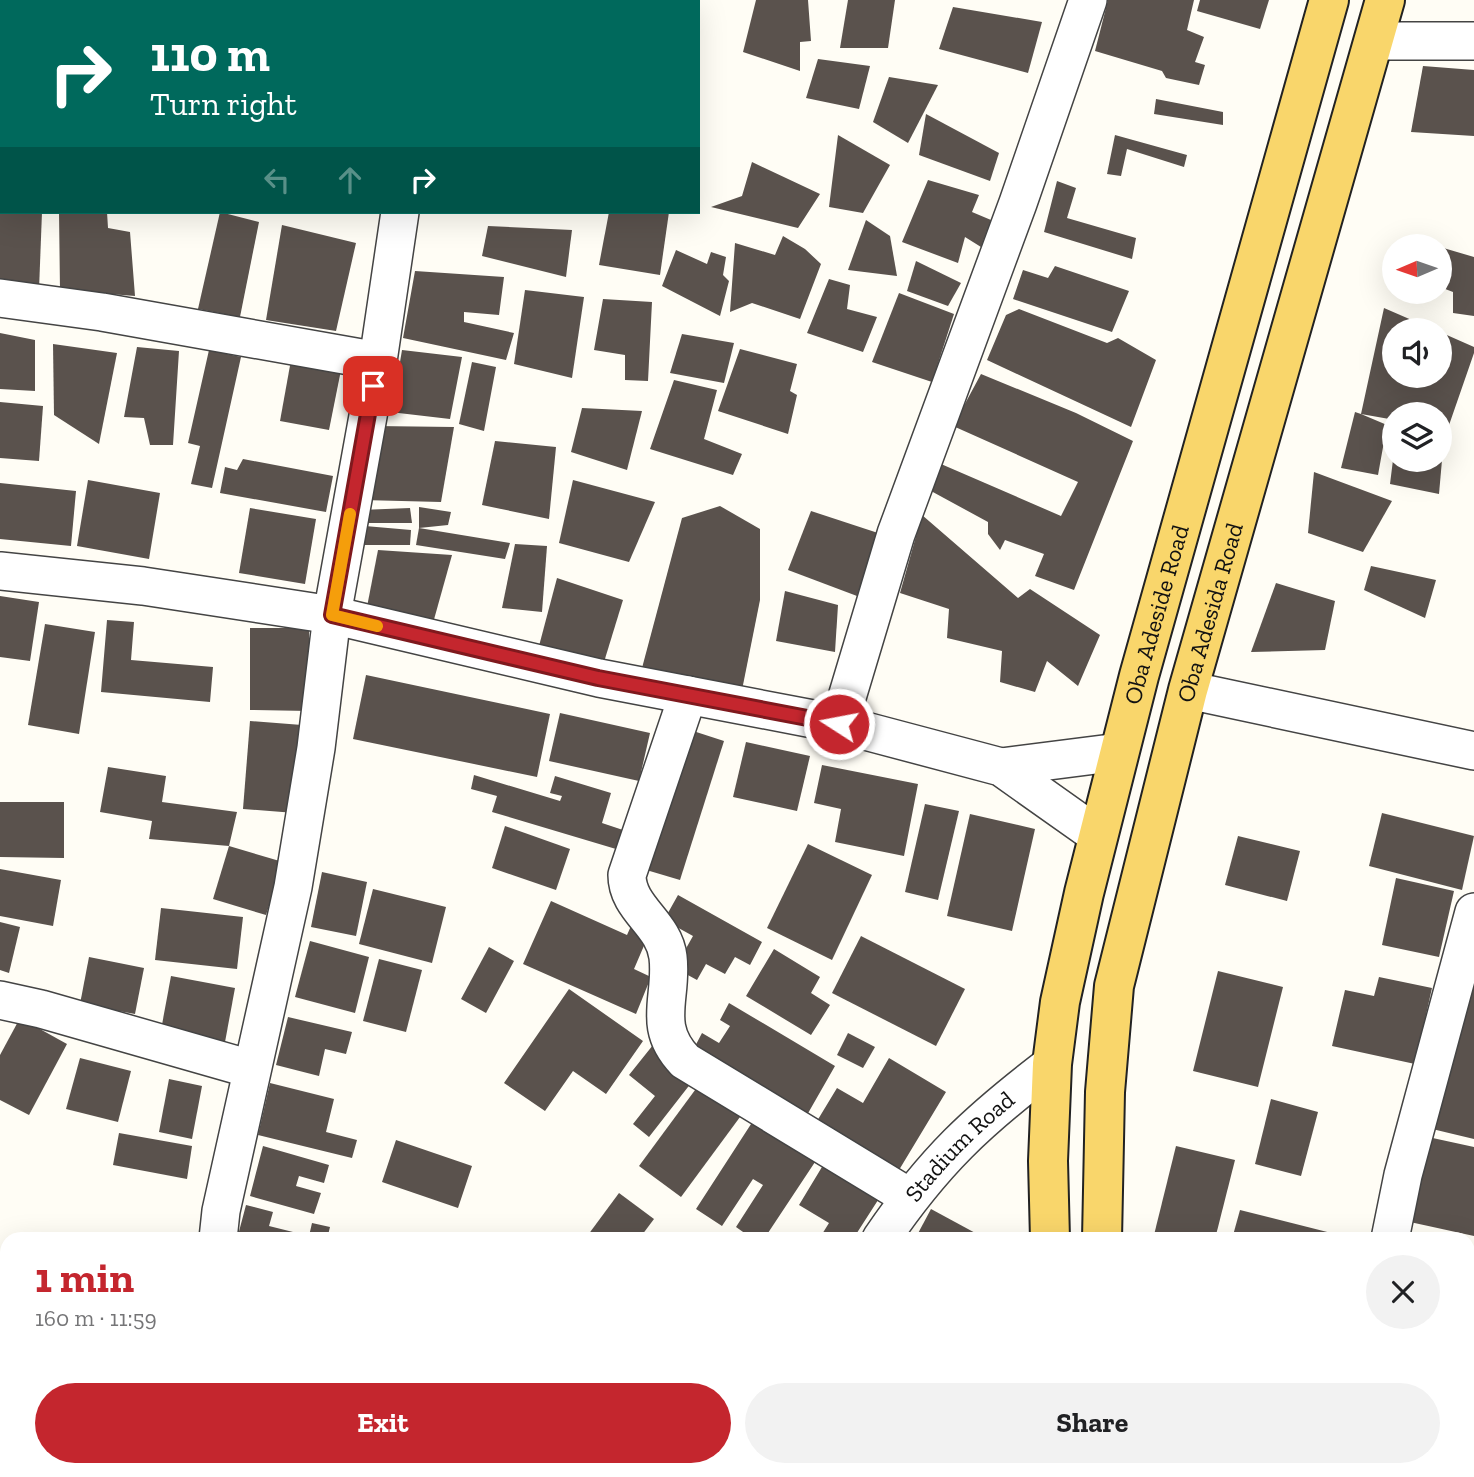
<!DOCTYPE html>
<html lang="en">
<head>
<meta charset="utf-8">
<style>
	:root { --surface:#fff; --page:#f2f2f2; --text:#202124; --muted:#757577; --accent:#c4262e }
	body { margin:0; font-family:"Zilla Slab",serif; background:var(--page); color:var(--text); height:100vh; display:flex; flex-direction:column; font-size:26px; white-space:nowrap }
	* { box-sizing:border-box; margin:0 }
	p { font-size:23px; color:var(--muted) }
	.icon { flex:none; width:38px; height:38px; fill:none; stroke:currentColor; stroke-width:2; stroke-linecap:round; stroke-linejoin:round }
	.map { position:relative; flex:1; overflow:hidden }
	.side { position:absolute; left:0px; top:1232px; width:1475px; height:245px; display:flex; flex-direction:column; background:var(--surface); border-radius:21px 21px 0 0; box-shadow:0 7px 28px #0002 }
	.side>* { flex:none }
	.guide { position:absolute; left:0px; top:0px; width:700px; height:214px; box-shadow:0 7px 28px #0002; background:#00695c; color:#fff; overflow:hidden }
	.needle { width:46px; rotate:268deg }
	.controls { position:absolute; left:1382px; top:234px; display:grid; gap:14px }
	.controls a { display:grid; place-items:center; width:70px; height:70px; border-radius:50%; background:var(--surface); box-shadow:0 7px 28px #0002; font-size:35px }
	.pin { position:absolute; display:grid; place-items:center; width:60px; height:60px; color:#fff; margin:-30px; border-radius:14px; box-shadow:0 4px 10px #0006 }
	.me { position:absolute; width:77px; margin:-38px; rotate:281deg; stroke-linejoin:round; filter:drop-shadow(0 0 5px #0008) }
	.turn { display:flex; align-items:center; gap:24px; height:147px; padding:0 35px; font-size:32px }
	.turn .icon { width:91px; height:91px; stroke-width:2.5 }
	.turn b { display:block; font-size:49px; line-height:60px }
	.lanes { display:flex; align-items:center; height:66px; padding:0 35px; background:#0003; justify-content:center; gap:35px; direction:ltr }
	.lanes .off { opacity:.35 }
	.round { display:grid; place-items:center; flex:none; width:74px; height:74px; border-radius:37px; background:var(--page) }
	.head { display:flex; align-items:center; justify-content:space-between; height:119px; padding:0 35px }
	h1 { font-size:42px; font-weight:700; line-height:52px; color:var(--accent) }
	.cta { display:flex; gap:14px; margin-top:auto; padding:14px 35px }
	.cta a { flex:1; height:80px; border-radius:42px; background:var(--accent); color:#fff; font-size:28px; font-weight:700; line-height:80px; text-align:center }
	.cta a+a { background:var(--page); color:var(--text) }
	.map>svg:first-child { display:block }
	.building { fill:#5a524d }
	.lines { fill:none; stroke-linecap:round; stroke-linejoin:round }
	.minor-casing { stroke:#444; stroke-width:40 }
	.major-casing { stroke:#222; stroke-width:42 }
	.minor { stroke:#fff; stroke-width:37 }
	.major { stroke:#f9d66b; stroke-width:38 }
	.route-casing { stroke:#7f191e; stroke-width:18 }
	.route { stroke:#c4262e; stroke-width:12 }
	.slow { stroke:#f59e0b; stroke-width:12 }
	.labels { text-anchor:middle; stroke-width:7; stroke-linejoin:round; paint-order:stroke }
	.street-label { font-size:24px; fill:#111; stroke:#fff }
</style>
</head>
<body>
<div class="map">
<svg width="1474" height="1477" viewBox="0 0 1474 1477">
	<rect width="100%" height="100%" fill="#fffdf5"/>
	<g class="building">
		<polygon points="756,0 808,0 811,41 800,42 800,71 743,52"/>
		<polygon points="848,0 895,0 888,48 840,48"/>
		<polygon points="1108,0 1194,0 1187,30 1204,37 1195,62 1205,65 1199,85 1166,78 1162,71 1095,51"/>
		<polygon points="1200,0 1269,0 1260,29 1197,11"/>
		<polygon points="953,7 1042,22 1028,73 939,49"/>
		<polygon points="818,59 870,66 859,109 806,98"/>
		<polygon points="1423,66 1474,70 1474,136 1411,132"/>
		<polygon points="889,77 938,85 908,143 873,122"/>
		<polygon points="1156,99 1223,112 1223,125 1154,114"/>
		<polygon points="926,114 999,153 990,181 919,155"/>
		<polygon points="838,135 890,165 863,213 829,207"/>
		<polygon points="1115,135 1187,155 1184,167 1127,149 1121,176 1107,174"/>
		<polygon points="752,162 820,194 798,228 711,207 742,196"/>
		<polygon points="928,180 979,195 972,212 991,220 981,247 965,237 958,263 902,242"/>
		<polygon points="1057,181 1076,188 1067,218 1136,238 1132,259 1044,232"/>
		<polygon points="0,212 42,212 39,290 0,287"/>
		<polygon points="59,212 107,212 108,228 130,232 135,296 60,290"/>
		<polygon points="220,212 259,222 240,317 198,309"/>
		<polygon points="609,212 669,212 660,275 599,265"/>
		<polygon points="866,220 890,236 897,276 848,270"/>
		<polygon points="282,225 356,243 336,331 266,320"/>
		<polygon points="488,226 572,230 566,277 482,256"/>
		<polygon points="783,236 805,249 821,264 800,319 752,303 730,312 735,243 775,255"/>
		<polygon points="1407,238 1435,246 1435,247 1406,247"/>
		<polygon points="1440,247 1474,257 1474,316 1453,313 1453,292 1440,287"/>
		<polygon points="676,250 707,264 711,252 726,257 723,275 729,281 720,316 662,286"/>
		<polygon points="916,261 961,283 948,306 907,291"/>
		<polygon points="1055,266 1129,291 1112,332 1013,299 1023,270 1048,278"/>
		<polygon points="415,271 504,277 499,315 464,312 464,322 514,333 506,360 403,338"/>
		<polygon points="829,279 850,285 847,309 877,317 863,352 807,333"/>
		<polygon points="525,290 584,297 572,378 514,364"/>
		<polygon points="899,293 954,314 932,382 872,362"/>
		<polygon points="603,299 652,302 648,381 625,380 625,355 594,350"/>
		<polygon points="1384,308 1437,331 1395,331 1395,376 1440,376 1440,332 1474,347 1474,353 1448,428 1440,427 1440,415 1395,415 1395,420 1361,414 1387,425 1378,475 1341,468 1355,412 1361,414"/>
		<polygon points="1019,309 1107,343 1118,338 1156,360 1131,427 987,360 1006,315"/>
		<polygon points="0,333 35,340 35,391 0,389"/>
		<polygon points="682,334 734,343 724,383 670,373"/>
		<polygon points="53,344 117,353 99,444 54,415"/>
		<polygon points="137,347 179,351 173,445 150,445 144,418 124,417"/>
		<polygon points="740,349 797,364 790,391 797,395 788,434 718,411"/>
		<polygon points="209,350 241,357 212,488 191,484 200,446 188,443"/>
		<polygon points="402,350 462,357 450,419 390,412 395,388 386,388 389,372 398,374"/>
		<polygon points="291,360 341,370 329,430 280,421"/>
		<polygon points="472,362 496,367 484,431 459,424"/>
		<polygon points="981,374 1076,413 1133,441 1074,590 1035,576 1044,554 1005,540 1000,550 988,534 988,522 931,491 941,464 1061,516 1078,482 953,426"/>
		<polygon points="674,380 717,390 704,439 742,454 733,475 650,449"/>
		<polygon points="0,402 43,406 39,461 0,458"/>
		<polygon points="582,408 642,411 627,470 571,452"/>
		<polygon points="375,426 454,427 441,502 362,500"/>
		<polygon points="495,441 556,447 549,519 482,505"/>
		<polygon points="243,459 333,476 326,512 220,493 225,467 237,470"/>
		<polygon points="1393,460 1442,460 1439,494 1390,484"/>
		<polygon points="1314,472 1392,501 1363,552 1308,533"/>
		<polygon points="88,480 160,493 149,559 77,546"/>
		<polygon points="573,480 655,502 629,562 559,543"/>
		<polygon points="0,483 76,491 71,546 0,539"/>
		<polygon points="720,506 760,529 760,600 742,690 642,668 682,518"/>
		<polygon points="419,507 451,512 448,525 419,528"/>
		<polygon points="250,508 316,519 305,584 239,573"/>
		<polygon points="410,508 412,523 361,523 361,510"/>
		<polygon points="811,511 878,533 857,596 788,570"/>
		<polygon points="922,515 1018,598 1030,589 1100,635 1078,686 1047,661 1035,692 1000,682 1002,651 947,638 949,609 900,593"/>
		<polygon points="365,526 411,530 410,545 364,545"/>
		<polygon points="419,528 510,543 505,559 416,545"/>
		<polygon points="515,544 547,546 542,612 502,608"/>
		<polygon points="378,550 452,555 433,623 366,612"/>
		<polygon points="1371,566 1436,580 1425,618 1364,590"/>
		<polygon points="557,578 623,600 604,662 539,646"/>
		<polygon points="1276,583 1335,601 1325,650 1251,652"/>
		<polygon points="785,591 838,605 835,652 776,641"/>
		<polygon points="0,596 39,602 30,661 0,657"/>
		<polygon points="107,620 134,622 131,660 213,667 210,702 101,692"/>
		<polygon points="45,624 95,632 79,734 28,725"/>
		<polygon points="250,628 309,628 309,711 250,710"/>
		<polygon points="366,675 550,714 537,777 353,739"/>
		<polygon points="560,713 650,733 639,781 549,761"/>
		<polygon points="250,721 302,725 295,813 243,809"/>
		<polygon points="687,729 724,741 680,880 643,869"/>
		<polygon points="746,742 810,756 797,811 733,797"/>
		<polygon points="822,765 918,784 904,856 835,842 841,809 814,803"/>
		<polygon points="108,767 166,776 162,802 237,812 229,846 149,839 152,821 100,812"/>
		<polygon points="474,775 560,801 562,796 550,793 555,776 611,793 602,823 632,833 626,852 492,812 497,796 471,789"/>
		<polygon points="0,802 64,802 64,858 0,857"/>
		<polygon points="925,804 959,811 938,900 905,892"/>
		<polygon points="1382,813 1474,836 1462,890 1369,866"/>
		<polygon points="970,814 1035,829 1012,931 947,916"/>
		<polygon points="505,826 570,849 556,890 492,868"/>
		<polygon points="1238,836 1300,851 1287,901 1225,885"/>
		<polygon points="808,844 872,875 832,960 767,928"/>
		<polygon points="229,846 283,862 266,915 213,899"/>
		<polygon points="0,869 61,880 53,926 0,916"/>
		<polygon points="322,872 367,882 356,936 311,927"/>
		<polygon points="1396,878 1454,891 1439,957 1382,945"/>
		<polygon points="373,889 446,907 432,963 359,944"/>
		<polygon points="678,895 762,942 750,965 735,957 725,974 706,964 697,980 675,968 693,936 664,920"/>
		<polygon points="551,901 627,935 631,926 649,934 634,969 651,977 636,1014 523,964"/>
		<polygon points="161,908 243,917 237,969 155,960"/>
		<polygon points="0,922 20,927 9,973 0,970"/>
		<polygon points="861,936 965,989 936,1046 832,993"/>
		<polygon points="310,941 369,957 355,1013 295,997"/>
		<polygon points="489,947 514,961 486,1013 461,999"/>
		<polygon points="774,949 820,977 811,993 830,1005 811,1035 746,996"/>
		<polygon points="1474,950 1474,1139 1428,1128"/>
		<polygon points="89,957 144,968 135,1014 80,1004"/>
		<polygon points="379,959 422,970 406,1032 363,1021"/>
		<polygon points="1218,971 1283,987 1258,1087 1193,1071"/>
		<polygon points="171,976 235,988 225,1042 161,1030"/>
		<polygon points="1379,977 1432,988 1415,1064 1332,1046 1345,990 1374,996"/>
		<polygon points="569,989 643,1041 606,1094 573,1071 545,1111 504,1083"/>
		<polygon points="729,1003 835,1066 803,1122 690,1056 702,1033 719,1043 730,1026 720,1020"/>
		<polygon points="288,1017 352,1032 346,1054 325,1049 319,1076 276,1065"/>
		<polygon points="20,1018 67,1044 29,1115 0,1100 0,1055"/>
		<polygon points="848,1033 875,1047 863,1068 837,1055"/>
		<polygon points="653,1045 695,1078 649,1137 633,1124 655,1096 629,1075"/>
		<polygon points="80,1058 131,1071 118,1122 66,1109"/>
		<polygon points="889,1058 946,1092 896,1175 814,1126 837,1088 863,1103"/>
		<polygon points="169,1079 202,1086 192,1139 159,1132"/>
		<polygon points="270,1083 334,1099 326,1132 357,1140 352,1158 258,1135"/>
		<polygon points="698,1086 740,1117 681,1197 639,1166"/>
		<polygon points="1271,1099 1318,1112 1301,1176 1255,1164"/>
		<polygon points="753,1121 815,1162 764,1239 753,1239 736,1227 763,1185 753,1179 722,1226 696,1209"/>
		<polygon points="119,1133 192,1146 187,1179 113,1165"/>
		<polygon points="1428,1137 1474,1147 1474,1236 1410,1222"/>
		<polygon points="396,1140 472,1166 458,1208 382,1182"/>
		<polygon points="263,1146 329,1165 324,1183 299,1176 296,1186 321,1193 314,1214 250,1196"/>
		<polygon points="1176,1146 1235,1160 1215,1239 1153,1239"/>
		<polygon points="825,1162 880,1197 853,1239 819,1239 829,1223 799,1205"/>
		<polygon points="619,1193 654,1219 639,1239 585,1239"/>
		<polygon points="246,1205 273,1212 269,1226 309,1236 312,1223 330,1227 327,1239 237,1239"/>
		<polygon points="931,1209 979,1235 976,1239 915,1239"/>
		<polygon points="1240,1210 1351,1238 1351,1239 1232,1239"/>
		<polygon points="1468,1338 1474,1339 1474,1409 1468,1408"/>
		<polygon points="1468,1424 1474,1426 1474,1477 1347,1477 1334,1473 1335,1470 1468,1470"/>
		<polygon points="154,1470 199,1470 197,1477 152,1477"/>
		<polygon points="411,1470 496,1470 506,1477 421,1477"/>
		<polygon points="571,1470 610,1470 618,1477 579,1477"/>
		<polygon points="624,1470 663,1470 659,1477 635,1477"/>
		<polygon points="840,1470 936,1470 932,1477 852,1477"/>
		<polygon points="1153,1470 1194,1470 1192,1477 1151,1477"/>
	</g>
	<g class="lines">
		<defs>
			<g id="minor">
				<polyline points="430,2 431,0"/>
				<polyline points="1374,41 1474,41"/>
				<polyline points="0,298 102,312 378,361"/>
				<polyline points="0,571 143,586 332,615 599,678 839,724 1001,767 1097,835"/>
				<polyline points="1188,690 1474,751"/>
				<path d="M688,695L627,875C627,909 664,923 668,957C673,997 651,1026 685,1061L909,1197"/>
				<polyline points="839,724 896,534 1018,203 1088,0"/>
				<polyline points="1001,767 1119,752"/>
				<polyline points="0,1000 41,1009 251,1069"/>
				<polyline points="218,1239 221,1211 293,887 316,748 332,615 378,361 400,212"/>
				<path id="s1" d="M881,1239C934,1161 977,1121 1052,1064"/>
				<polyline points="1390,1239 1403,1175 1474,912"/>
				<polyline points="1468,1315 1474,1317"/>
				<polyline points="221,1477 223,1470"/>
				<polyline points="722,1477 726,1470"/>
			</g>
			<g id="major">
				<path id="s2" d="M1050,1239L1048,1161L1052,1064L1060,1002L1084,893L1139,676L1329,0"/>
				<path id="s3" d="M1102,1239L1105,1092L1114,986L1188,690L1385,0"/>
				<polyline points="1072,1470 1073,1477"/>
				<polyline points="1120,1470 1121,1477"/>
			</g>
		</defs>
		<use href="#minor" class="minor-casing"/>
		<use href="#major" class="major-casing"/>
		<use href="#minor" class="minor"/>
		<use href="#major" class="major"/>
	</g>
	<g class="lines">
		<defs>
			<polyline id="route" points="373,386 332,615 598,678 839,724"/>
		</defs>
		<use href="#route" class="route-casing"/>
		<use href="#route" class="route"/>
		<polyline class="slow" points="350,514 332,615 377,626"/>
	</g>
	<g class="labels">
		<g class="street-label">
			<text dy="8" stroke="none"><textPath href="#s2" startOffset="637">Oba Adeside Road</textPath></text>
			<text dy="8" stroke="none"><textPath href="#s3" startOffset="639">Oba Adesida Road</textPath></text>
			<text dy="8" stroke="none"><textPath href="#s1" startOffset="122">Stadium Road</textPath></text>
		</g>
	</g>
</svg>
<div class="controls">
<a><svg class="needle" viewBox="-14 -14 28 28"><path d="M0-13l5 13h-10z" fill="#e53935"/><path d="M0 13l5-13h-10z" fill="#757577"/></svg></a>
<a><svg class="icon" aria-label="sound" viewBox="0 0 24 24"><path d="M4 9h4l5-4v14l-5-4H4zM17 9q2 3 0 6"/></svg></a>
<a><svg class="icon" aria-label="layers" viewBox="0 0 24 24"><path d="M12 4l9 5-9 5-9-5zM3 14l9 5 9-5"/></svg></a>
</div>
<div class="pin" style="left:373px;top:386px;background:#d93025"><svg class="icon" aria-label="arrive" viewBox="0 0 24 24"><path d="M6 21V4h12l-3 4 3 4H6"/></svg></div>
<svg class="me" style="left:839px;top:724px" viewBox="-20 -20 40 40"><circle r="17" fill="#c4262e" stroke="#fff" stroke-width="3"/><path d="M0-11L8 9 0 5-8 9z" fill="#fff"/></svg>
<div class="guide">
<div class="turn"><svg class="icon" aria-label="right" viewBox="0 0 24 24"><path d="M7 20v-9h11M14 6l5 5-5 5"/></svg><div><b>110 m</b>Turn right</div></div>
<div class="lanes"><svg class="icon off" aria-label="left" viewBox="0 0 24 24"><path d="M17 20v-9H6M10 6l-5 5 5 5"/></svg><svg class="icon off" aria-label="ahead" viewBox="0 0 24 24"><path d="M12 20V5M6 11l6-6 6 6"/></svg><svg class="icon" aria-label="right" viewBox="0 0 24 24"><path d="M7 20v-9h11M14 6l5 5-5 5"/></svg></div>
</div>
<section class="side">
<div class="head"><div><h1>1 min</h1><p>160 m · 11:59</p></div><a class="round"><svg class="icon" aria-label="close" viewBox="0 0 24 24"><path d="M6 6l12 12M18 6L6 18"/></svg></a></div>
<div class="cta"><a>Exit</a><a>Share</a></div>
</section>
</div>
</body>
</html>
